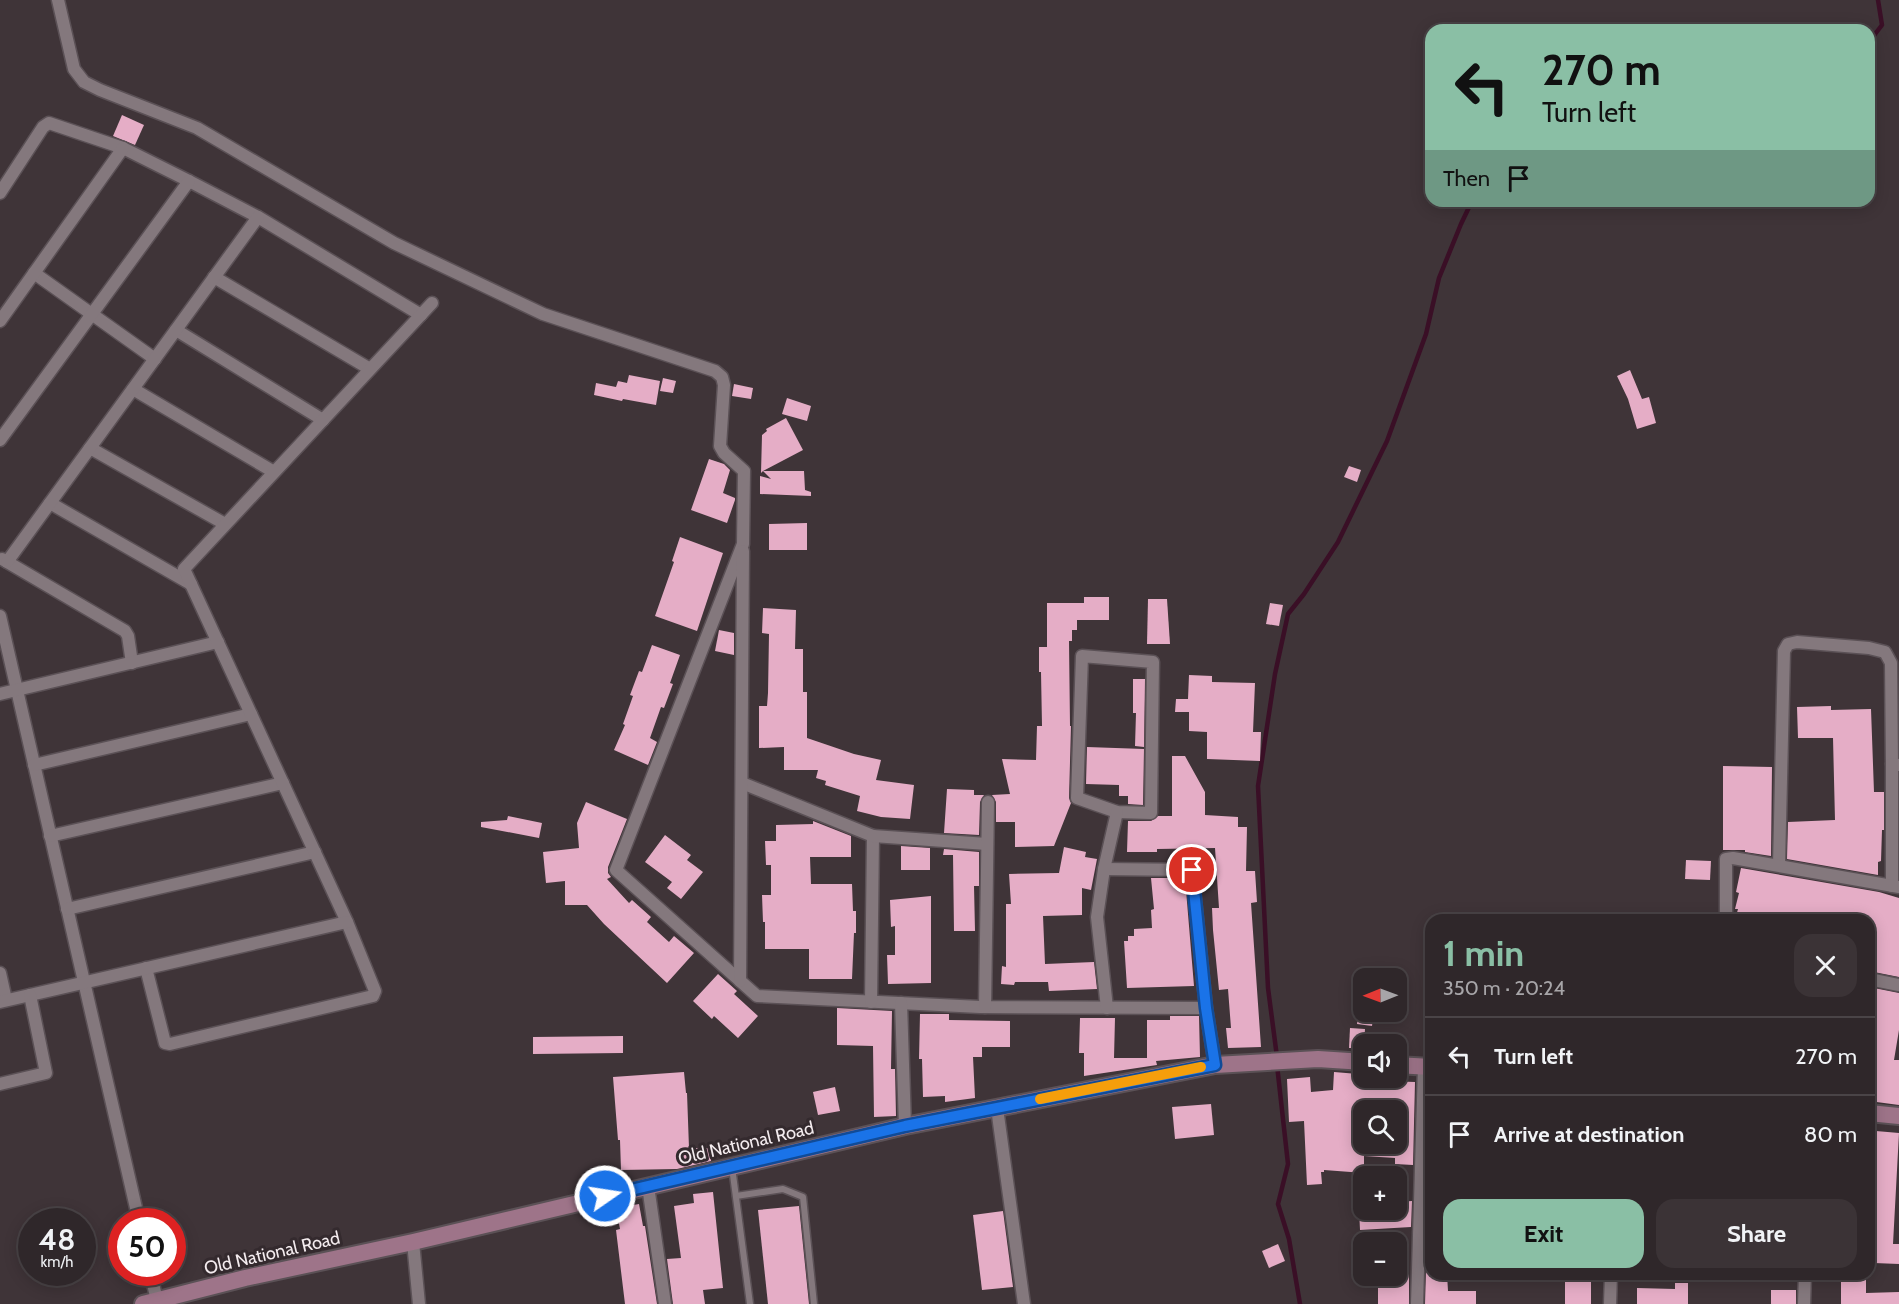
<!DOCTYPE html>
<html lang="en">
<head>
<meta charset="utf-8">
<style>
	:root { --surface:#2f272a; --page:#3b3336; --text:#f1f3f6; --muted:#a7a5a8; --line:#4a4447; --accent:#8abfa5 }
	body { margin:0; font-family:Cabin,sans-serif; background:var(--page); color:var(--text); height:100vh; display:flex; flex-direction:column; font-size:22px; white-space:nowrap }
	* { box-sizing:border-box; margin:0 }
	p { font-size:20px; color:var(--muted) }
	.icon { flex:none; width:33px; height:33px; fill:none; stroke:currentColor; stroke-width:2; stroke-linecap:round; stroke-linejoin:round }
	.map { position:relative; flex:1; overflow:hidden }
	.side { position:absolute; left:1425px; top:914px; width:450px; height:366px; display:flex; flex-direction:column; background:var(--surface); border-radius:18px; box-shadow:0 3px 15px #0003,0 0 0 2px var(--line) }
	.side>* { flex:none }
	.hud { position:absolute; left:1425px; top:24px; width:450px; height:183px; border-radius:18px; box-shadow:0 3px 15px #0003,0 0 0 2px var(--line); background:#8abfa5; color:#111; overflow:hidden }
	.needle { width:39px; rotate:269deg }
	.buttons { position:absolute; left:1353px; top:968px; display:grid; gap:12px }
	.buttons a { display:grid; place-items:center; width:54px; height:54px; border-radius:12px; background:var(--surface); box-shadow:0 3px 15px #0003,0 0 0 2px var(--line); font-size:30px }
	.speed { position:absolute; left:18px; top:1208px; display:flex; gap:12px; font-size:30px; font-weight:700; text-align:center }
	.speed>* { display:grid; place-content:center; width:78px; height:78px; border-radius:50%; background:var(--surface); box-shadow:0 3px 15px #0003,0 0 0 2px var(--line); line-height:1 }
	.speed small { font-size:15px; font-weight:400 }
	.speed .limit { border:9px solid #d22; background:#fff; color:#111 }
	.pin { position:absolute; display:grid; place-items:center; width:51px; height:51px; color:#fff; margin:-26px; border:3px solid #fff; border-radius:50%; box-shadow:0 2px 6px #0007 }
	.me { position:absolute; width:66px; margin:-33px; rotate:77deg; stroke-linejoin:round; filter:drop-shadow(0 0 4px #0008) }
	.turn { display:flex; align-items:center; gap:21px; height:126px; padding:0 18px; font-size:27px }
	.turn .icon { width:78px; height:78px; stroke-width:2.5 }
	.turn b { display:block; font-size:42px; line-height:51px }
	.then { display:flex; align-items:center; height:57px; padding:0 18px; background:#0003; gap:12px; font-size:22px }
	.round { display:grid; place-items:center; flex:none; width:63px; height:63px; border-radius:18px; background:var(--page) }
	.head { display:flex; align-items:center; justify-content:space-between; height:102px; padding:0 18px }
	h1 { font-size:36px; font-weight:800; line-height:45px; color:var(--accent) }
	.primary-button { display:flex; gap:12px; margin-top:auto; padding:12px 18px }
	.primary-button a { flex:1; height:69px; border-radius:18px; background:var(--accent); color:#111; font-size:24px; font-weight:800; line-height:69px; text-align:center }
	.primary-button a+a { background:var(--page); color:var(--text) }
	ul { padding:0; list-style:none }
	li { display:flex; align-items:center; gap:18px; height:78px; padding:0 18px; border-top:2px solid var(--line) }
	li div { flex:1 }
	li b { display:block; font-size:22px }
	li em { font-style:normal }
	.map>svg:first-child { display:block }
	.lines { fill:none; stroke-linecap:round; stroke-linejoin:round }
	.stream { stroke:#3a0f26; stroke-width:4.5 }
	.building { fill:#e5adc6; fill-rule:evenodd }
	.lane-casing { stroke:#5b5156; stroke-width:9 }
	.street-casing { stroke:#5b5156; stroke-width:15 }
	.secondary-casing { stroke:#5b5156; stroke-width:20 }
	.lane { stroke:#84787d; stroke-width:6 }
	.street { stroke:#84787d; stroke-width:12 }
	.secondary { stroke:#9e7489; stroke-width:16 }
	.route-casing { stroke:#114b97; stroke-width:15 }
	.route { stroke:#1a73e8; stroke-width:10 }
	.slow { stroke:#f59e0b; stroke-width:10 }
	.labels { text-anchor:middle; stroke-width:6; stroke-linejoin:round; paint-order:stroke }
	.street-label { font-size:18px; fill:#f4ecef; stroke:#342a2e }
</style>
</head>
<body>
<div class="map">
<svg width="1899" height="1304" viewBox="0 0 1899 1304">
	<rect width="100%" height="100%" fill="#3f3438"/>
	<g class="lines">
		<g class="stream">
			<polyline points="1869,42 1882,25 1878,0"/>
			<polyline points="1277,1057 1268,988 1258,786 1275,674 1288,614 1304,594 1338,542 1387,441 1426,334 1439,278 1461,224 1472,201"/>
			<polyline points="1277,1065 1288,1164 1278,1204 1289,1239 1300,1304"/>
		</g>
	</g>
	<g class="building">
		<polygon points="122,115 144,125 135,145 113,136"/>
		<polygon points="1630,370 1642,399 1649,397 1656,423 1637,429 1628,399 1617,376"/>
		<polygon points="629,375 660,381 656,405 623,399 622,401 594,395 596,383 616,387 618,381 627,383"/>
		<polygon points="663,378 676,381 673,393 660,391"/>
		<polygon points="734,384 753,388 751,399 732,396"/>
		<polygon points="787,398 811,406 807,421 782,414"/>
		<polygon points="786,418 803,450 763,471 804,471 805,490 811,492 811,496 760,494 760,476 771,479 763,471 761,473 762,435 767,431 766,429"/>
		<polygon points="709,459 724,464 730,470 723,493 735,498 735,500 727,523 691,510"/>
		<polygon points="1349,466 1361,470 1357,482 1344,477"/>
		<polygon points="807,523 807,550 769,550 769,524"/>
		<polygon points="680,537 723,553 697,631 655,616 674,562 672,561"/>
		<polygon points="1084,597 1109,597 1109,620 1077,620 1077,630 1072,630 1072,641 1069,641 1070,726 1071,726 1069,798 1071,803 1054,846 1015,847 1015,822 996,822 996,802 992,795 1010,794 1002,759 1036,760 1037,726 1042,726 1041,672 1039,672 1039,647 1047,647 1047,603 1084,603"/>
		<polygon points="1148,599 1167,599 1170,644 1147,644"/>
		<polygon points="1270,603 1283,605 1279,626 1266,624"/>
		<polygon points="763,608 796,610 795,649 803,649 803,692 807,692 807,738 854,754 881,760 876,780 914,785 910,819 881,817 857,811 860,796 825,785 826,781 816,778 818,770 784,770 784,747 759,748 759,706 767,706 768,693 769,634 762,633"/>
		<polygon points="719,630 734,633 734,655 715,651"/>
		<polygon points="652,645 680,655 670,683 673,684 664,708 661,707 650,738 657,742 648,765 614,750 625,725 623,724 633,696 630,695 639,671 642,672"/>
		<polygon points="1189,675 1212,676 1212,682 1255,683 1253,732 1261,732 1260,761 1207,759 1207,732 1189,731 1189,712 1175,712 1176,699 1188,699"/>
		<polygon points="1133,679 1145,679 1144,747 1135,746 1136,713 1133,713"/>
		<polygon points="1831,706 1831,710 1871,709 1874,792 1884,792 1884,830 1882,830 1881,861 1878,862 1878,875 1787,859 1788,822 1835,820 1833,738 1798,738 1797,707"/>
		<polygon points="1087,747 1144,749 1143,805 1128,804 1128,796 1119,796 1119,785 1086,784"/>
		<polygon points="1172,756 1185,756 1205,792 1205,815 1238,817 1238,827 1247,827 1246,871 1255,871 1257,902 1251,903 1261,1047 1228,1048 1226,1028 1231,1028 1228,989 1219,990 1213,930 1212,908 1219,908 1215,848 1157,849 1157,852 1127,852 1128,821 1151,821 1158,816 1172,816"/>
		<polygon points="1723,766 1772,767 1771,856 1745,852 1745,850 1723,850"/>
		<polygon points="947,789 974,790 974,795 984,795 980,802 979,835 944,833"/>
		<polygon points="586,802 627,819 608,867 608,873 611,877 607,879 629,903 632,900 651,917 647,922 669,942 674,936 694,953 667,983 604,924 587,905 565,905 565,881 546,883 543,852 579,848 577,823"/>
		<polygon points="508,816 542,823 539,838 481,827 481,822 507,820"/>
		<polygon points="813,821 851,836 851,857 810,857 811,884 852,884 853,911 856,911 856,933 854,933 852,979 809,979 809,949 765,949 765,922 763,922 762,895 771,895 771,865 766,865 765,841 776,841 776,825 813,824"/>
		<polygon points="665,835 691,855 687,860 703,872 681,899 667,888 672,882 645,862"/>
		<polygon points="901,846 930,848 930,870 901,870"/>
		<polygon points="1064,847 1086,852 1085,857 1097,859 1091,890 1082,888 1082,915 1043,916 1045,964 1094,962 1097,989 1049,991 1048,982 1015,982 1014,985 1001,984 1002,966 1006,967 1006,904 1011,904 1009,874 1059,873"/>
		<polygon points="944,849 979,852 979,886 974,886 975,931 954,931 953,855 943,855"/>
		<polygon points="1686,860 1711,861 1710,880 1685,879"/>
		<polygon points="1741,868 1879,892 1899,898 1899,977 1869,971 1869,920 1845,920 1822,914 1820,920 1735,920 1738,909 1735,909 1739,893 1736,892"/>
		<polygon points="1151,878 1185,878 1194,986 1127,988 1124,941 1128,941 1128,936 1134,936 1134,929 1152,928 1151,910 1154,909"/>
		<polygon points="931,896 931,983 888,984 887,955 895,955 895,926 891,927 890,900"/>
		<polygon points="718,974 737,991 734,994 758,1016 738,1038 714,1016 712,1019 693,1001"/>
		<polygon points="1869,987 1899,993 1899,1030 1894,1060 1899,1060 1899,1105 1869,1101"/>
		<polygon points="837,1008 892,1011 891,1069 895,1069 896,1116 874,1117 873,1046 837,1045"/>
		<polygon points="1359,1011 1374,1011 1372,1026 1357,1024"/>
		<polygon points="920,1014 949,1014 949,1020 1010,1021 1010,1047 982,1047 982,1057 973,1057 975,1098 945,1102 945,1096 923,1097 922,1059 919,1059"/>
		<polygon points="1170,1016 1199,1016 1200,1057 1156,1061 1157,1065 1084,1076 1084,1053 1079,1053 1080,1018 1115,1018 1114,1058 1147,1058 1147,1020 1170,1020"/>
		<polygon points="1350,1028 1365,1029 1364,1048 1349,1048"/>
		<polygon points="623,1036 623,1053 533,1054 533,1037"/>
		<polygon points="684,1072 686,1093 687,1093 689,1148 711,1148 711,1161 677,1169 621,1170 620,1140 618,1140 613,1077"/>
		<path d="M1334,1072L1358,1074V1080L1415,1082L1413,1165L1395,1164V1158L1364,1156V1173L1324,1170V1172H1321L1322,1184L1307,1185L1304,1121L1289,1122L1287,1079L1310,1077L1311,1092L1333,1090ZM1364,1110L1398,1111L1396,1143H1364Z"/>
		<polygon points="835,1087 840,1111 818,1115 813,1092"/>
		<polygon points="1211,1104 1214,1135 1175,1139 1172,1107"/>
		<polygon points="1876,1131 1899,1133 1893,1244 1899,1244 1899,1264 1874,1263 1875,1238 1870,1237 1869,1163 1872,1136"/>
		<polygon points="713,1192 723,1288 703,1290 705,1304 673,1304 667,1259 681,1258 674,1206 694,1203 693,1194"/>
		<polygon points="1412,1201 1411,1227 1360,1230 1359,1209 1396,1209 1396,1202"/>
		<polygon points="639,1204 643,1226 645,1226 657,1304 625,1304 616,1230 620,1229 616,1208"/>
		<polygon points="799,1206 809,1304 768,1304 758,1210"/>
		<polygon points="1003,1211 1013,1287 982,1290 973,1215"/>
		<polygon points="1278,1244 1285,1261 1269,1268 1262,1251"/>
		<polygon points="1396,1257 1409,1257 1409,1304 1378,1304 1378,1275 1396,1275"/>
		<polygon points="1431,1270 1431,1274 1447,1274 1448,1291 1476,1291 1476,1304 1425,1304 1426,1271"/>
		<rect x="1565" y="1274" width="26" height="30"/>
		<polygon points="1841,1274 1866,1274 1866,1293 1899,1292 1899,1304 1841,1304"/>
		<polygon points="1675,1283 1688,1283 1688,1304 1637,1304 1637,1288 1675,1289"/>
		<rect x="1771" y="1290" width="25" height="14"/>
	</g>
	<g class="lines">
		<defs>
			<g id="lane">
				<polyline points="732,1167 750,1304"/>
				<polyline points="736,1196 783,1189 803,1197 814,1304"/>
			</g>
			<g id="street">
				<polyline points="58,0 74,69 84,82 100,90 197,128 394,243 543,314 715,371 722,377 724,385 720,446 724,453 744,471 743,544 616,870 757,996 980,1007 1206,1008"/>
				<polyline points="0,193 43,127 49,123 123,148 189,181 258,217 421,315"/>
				<polyline points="34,273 155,359"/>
				<polyline points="214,277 370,369"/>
				<polyline points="0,321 123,148"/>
				<polyline points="176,330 323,420"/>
				<polyline points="133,389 274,472"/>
				<polyline points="0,440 189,181"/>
				<polyline points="90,448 225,524"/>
				<polyline points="50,503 191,584"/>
				<polyline points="2,559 125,631 128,636 132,663"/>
				<polyline points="7,562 258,217"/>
				<polyline points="0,616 139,1221"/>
				<polygon points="1082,656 1153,662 1151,813 1117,812 1077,798"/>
				<polyline points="0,694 218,642"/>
				<polyline points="34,765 251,714"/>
				<polyline points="742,783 873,836 871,1002"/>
				<polyline points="50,836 283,783"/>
				<polyline points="873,836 987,844"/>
				<polyline points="1779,865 1784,651 1788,644 1797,642 1869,648 1885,652 1891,663 1892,764"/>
				<polyline points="1104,869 1192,870 1206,1008 1215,1065"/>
				<polyline points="1892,886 1892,764 1898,765"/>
				<polyline points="67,909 315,852"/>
				<polyline points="1726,920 1726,859 1733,858 1899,887"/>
				<polyline points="146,968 165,1043 170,1044 373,996 375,991 347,922 184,569 432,303"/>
				<polyline points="0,973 6,1000"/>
				<polyline points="1869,979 1899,985"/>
				<polyline points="740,981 743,551"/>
				<polyline points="0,1002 347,922"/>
				<polyline points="901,1003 905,1126"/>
				<polyline points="985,1007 988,802"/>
				<polyline points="1107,1008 1097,917 1104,869 1117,812"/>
				<polyline points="0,1084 46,1073 30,995"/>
				<polyline points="997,1108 1024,1304"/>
				<polyline points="1869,1128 1870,1113"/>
				<polyline points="648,1186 665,1304"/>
				<polyline points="413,1242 419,1304"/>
				<polyline points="150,1272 157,1300"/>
				<polyline points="1417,1304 1424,1066"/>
				<polyline points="1610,1304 1611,1274"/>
				<polyline points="1804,1304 1805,1274"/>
			</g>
			<g id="secondary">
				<polyline points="1396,1065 1431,1067"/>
				<polyline points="1869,1113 1899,1116"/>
				<polyline points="143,1304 245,1278 413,1242 905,1126 1215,1065 1318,1059 1364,1062"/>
			</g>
		</defs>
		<use href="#lane" class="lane-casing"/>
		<use href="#street" class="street-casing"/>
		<use href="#secondary" class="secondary-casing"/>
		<use href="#lane" class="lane"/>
		<use href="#street" class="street"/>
		<use href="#secondary" class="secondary"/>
	</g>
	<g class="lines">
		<defs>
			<polyline id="route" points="605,1196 905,1126 1215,1065 1206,1008 1192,870"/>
		</defs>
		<use href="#route" class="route-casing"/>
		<use href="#route" class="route"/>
		<polyline class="slow" points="1040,1099 1201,1067"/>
	</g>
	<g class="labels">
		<g class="street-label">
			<text transform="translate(746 1143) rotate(-13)" y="6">Old National Road</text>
			<text transform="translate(272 1253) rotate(-13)" y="6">Old National Road</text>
		</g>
	</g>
</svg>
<div class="buttons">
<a><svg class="needle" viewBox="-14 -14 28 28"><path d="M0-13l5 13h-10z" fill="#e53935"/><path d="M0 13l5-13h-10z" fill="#a7a5a8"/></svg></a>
<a><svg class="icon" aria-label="sound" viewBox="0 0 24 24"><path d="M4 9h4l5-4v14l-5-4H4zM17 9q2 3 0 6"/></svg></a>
<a><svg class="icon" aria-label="search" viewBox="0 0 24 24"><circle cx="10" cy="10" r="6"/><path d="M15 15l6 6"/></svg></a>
<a>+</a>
<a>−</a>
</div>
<div class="speed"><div>48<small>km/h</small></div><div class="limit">50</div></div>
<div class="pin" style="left:1192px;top:870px;background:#d93025"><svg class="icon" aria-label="arrive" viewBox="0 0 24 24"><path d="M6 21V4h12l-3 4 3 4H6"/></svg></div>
<svg class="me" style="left:605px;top:1196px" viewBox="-20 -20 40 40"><circle r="17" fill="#1a73e8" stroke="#fff" stroke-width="3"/><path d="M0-11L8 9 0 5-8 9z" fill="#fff"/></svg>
<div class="hud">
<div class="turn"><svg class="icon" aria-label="left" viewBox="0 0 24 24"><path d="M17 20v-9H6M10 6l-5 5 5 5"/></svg><div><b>270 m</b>Turn left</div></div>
<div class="then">Then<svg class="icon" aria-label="arrive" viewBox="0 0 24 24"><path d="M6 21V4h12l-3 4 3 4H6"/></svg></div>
</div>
<section class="side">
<div class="head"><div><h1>1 min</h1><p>350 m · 20:24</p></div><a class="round"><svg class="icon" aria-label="close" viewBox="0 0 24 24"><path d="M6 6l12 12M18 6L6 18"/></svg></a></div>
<ul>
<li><svg class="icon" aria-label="left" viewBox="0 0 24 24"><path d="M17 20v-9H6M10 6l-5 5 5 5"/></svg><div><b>Turn left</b></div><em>270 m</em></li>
<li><svg class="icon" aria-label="arrive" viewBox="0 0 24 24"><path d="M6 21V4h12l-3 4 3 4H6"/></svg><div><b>Arrive at destination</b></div><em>80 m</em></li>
</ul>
<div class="primary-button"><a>Exit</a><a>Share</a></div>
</section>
</div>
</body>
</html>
